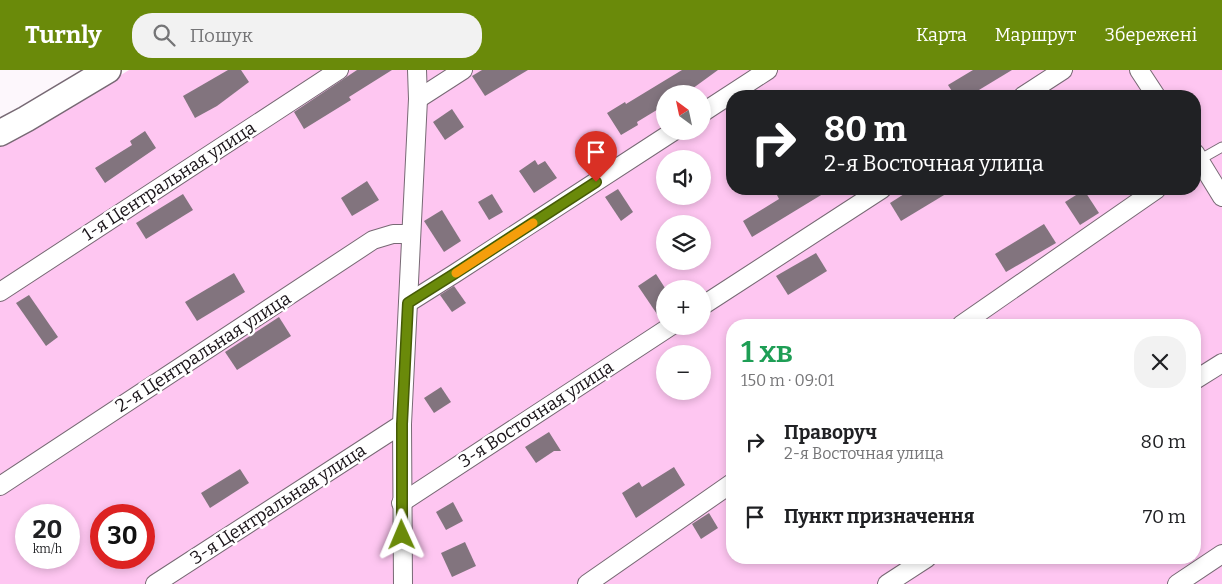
<!DOCTYPE html>
<html lang="uk">
<head>
<meta charset="utf-8">
<style>
	:root { --surface:#fff; --page:#f2f2f2; --text:#202124; --muted:#757577; --accent:#6a8a0a }
	body { margin:0; font-family:Bitter,serif; background:var(--page); color:var(--text); height:100vh; display:flex; flex-direction:column; font-size:19px; white-space:nowrap }
	* { box-sizing:border-box; margin:0 }
	p { font-size:16px; color:var(--muted) }
	.icon { flex:none; width:28px; height:28px; fill:none; stroke:currentColor; stroke-width:2; stroke-linecap:round; stroke-linejoin:round }
	.map { position:relative; flex:1; overflow:hidden }
	.side { position:absolute; left:726px; top:249px; width:475px; height:245px; display:flex; flex-direction:column; background:var(--surface); border-radius:20px; box-shadow:0 2px 8px #0003 }
	.side>* { flex:none }
	.guide { position:absolute; left:726px; top:20px; width:475px; height:105px; border-radius:20px; box-shadow:0 2px 8px #0003; background:#202124; color:#fff; overflow:hidden }
	.needle { width:32px; rotate:327deg }
	.controls { position:absolute; left:656px; top:15px; display:grid; gap:10px }
	.controls a { display:grid; place-items:center; width:55px; height:55px; border-radius:50%; background:var(--surface); box-shadow:0 2px 8px #0003; font-size:25px }
	.speed { position:absolute; left:15px; top:434px; display:flex; gap:10px; font-size:25px; font-weight:700; text-align:center }
	.speed>* { display:grid; place-content:center; width:65px; height:65px; border-radius:50%; background:var(--surface); box-shadow:0 2px 8px #0003; line-height:1 }
	.speed small { font-size:12px; font-weight:400 }
	.speed .limit { border:8px solid #d22; background:#fff; color:#111 }
	.pin { position:absolute; display:grid; place-items:center; width:42px; height:42px; color:#fff; margin:-51px -21px; border-radius:50% 50% 50% 0; rotate:-45deg; box-shadow:0 0 5px #0007 }
	.pin .icon { rotate:45deg }
	.me { position:absolute; width:55px; margin:-28px; rotate:359deg; stroke-linejoin:round; filter:drop-shadow(0 0 4px #0008) }
	.turn { display:flex; align-items:center; gap:18px; height:105px; padding:0 15px; font-size:22px }
	.turn .icon { width:65px; height:65px; stroke-width:2.5 }
	.turn b { display:block; font-size:35px; line-height:42px }
	.round { display:grid; place-items:center; flex:none; width:52px; height:52px; border-radius:20px; background:var(--page) }
	.summary { display:flex; align-items:center; justify-content:space-between; height:85px; padding:0 15px }
	h1 { font-size:30px; font-weight:600; line-height:38px; color:#1e9e55 }
	ul { padding:0; list-style:none }
	li { display:flex; align-items:center; gap:15px; height:75px; padding:0 15px }
	li div { flex:1 }
	li b { display:block; font-size:19px }
	li em { font-style:normal }
	header { display:flex; align-items:center; gap:30px; box-sizing:border-box; height:70px; padding:0 25px; background:var(--accent); color:#fff }
	header strong { font-size:24px }
	nav { display:flex; gap:28px; margin-inline-start:auto; font-size:18px }
	.search { width:350px; height:45px; background:var(--page); display:flex; align-items:center; gap:12px; box-sizing:border-box; padding:0 18px; border-radius:20px; color:var(--muted); font-size:19px }
	.map>svg:first-child { display:block }
	.green { fill:#fec6f1; fill-rule:evenodd }
	.building { fill:#82747e }
	.lines { fill:none; stroke-linecap:round; stroke-linejoin:round }
	.lane-casing { stroke:#776974; stroke-width:11 }
	.street-casing { stroke:#776974; stroke-width:20 }
	.secondary-casing { stroke:#776974; stroke-width:28 }
	.lane { stroke:#fff; stroke-width:9 }
	.street { stroke:#fff; stroke-width:18 }
	.secondary { stroke:#fff; stroke-width:25 }
	.route-casing { stroke:#455a06; stroke-width:12 }
	.route { stroke:#6a8a0a; stroke-width:9 }
	.slow { stroke:#f59e0b; stroke-width:9 }
	.labels { text-anchor:middle; stroke-width:5; stroke-linejoin:round; paint-order:stroke }
	.street-label { font-size:18px; fill:#191318; stroke:#fff }
</style>
</head>
<body>
<header>
<strong>Turnly</strong>
<div class="search"><svg class="icon" aria-label="search" viewBox="0 0 24 24"><circle cx="10" cy="10" r="6"/><path d="M15 15l6 6"/></svg>Пошук</div>
<nav><a>Карта</a><a>Маршрут</a><a>Збережені</a></nav>
</header>
<div class="map">
<svg width="1222" height="514" viewBox="0 0 1222 514">
	<rect width="100%" height="100%" fill="#fdf7fc"/>
	<path class="green" d="M129,0H1222V514H0V71L67,39ZM665,24H702V61H665ZM732,26H1195V119H732ZM665,89H702V126H665ZM665,154H702V191H665ZM665,219H702V256H665ZM732,255H1195V488H732ZM665,284H702V321H665ZM26,445H69V488H26ZM101,445H144V488H101Z"/>
	<g class="building">
		<polygon points="228,0 241,0 249,12 217,36 195,48 183,26"/>
		<polygon points="357,0 392,0 349,27 351,30 304,59 294,42"/>
		<polygon points="482,0 528,0 485,26 472,6"/>
		<polygon points="682,0 718,0 685,24 665,24 665,35 637,52 638,55 621,65 607,43 625,32 626,34"/>
		<polygon points="973,0 1012,0 969,26 955,26 948,15"/>
		<polygon points="452,39 464,57 445,70 433,52"/>
		<polygon points="145,61 156,78 105,113 95,98 132,75 130,71"/>
		<polygon points="535,90 538,95 545,91 557,108 534,123 519,101"/>
		<polygon points="367,111 379,130 352,146 341,128"/>
		<polygon points="618,119 633,142 621,151 605,127"/>
		<polygon points="787,119 831,119 752,167 743,151 779,129 777,125"/>
		<polygon points="912,119 954,119 901,151 890,133"/>
		<polygon points="1084,120 1099,143 1080,155 1065,132"/>
		<polygon points="183,124 193,140 146,169 136,153"/>
		<polygon points="492,124 503,142 489,150 478,132"/>
		<polygon points="442,140 461,171 444,182 424,151"/>
		<polygon points="1044,154 1056,173 1006,202 995,184"/>
		<polygon points="816,183 827,201 788,225 776,206"/>
		<polygon points="234,203 245,222 197,251 185,232"/>
		<polygon points="656,204 665,218 665,247 661,250 638,216"/>
		<polygon points="454,216 466,233 452,242 440,225"/>
		<polygon points="29,225 58,267 46,276 16,233"/>
		<polygon points="279,247 291,266 237,300 225,282"/>
		<polygon points="441,317 451,332 434,343 424,328"/>
		<polygon points="549,362 561,381 554,381 536,393 525,377"/>
		<polygon points="674,397 685,415 636,448 622,423 639,412 642,417"/>
		<polygon points="240,399 249,413 210,438 201,423"/>
		<polygon points="453,432 463,451 446,460 436,442"/>
		<polygon points="709,443 718,458 701,469 692,454"/>
		<polygon points="465,472 476,496 452,507 441,483"/>
	</g>
	<g class="lines">
		<defs>
			<polyline id="lane" points="1199,90 1222,77"/>
			<g id="street">
				<polyline points="1139,0 1156,26"/>
				<polyline points="1023,26 1063,0"/>
				<polyline points="418,29 463,0"/>
				<polyline points="702,43 768,0"/>
				<polyline points="1195,83 1222,127"/>
				<polyline points="0,222 339,0"/>
				<polyline points="408,233 454,204 674,61"/>
				<polyline points="702,236 882,119"/>
				<polyline points="961,255 1157,119"/>
				<polyline points="1195,310 1222,293"/>
				<polyline points="0,416 373,170 393,164 411,164"/>
				<polyline points="401,433 671,256"/>
				<polyline points="155,514 402,354"/>
				<polyline points="403,514 402,354 418,29 417,0"/>
				<polyline points="587,514 732,413"/>
				<polyline points="887,514 927,488"/>
				<polyline points="1177,514 1222,484"/>
			</g>
			<polyline id="secondary" points="0,63 26,49 108,0"/>
		</defs>
		<use href="#lane" class="lane-casing"/>
		<use href="#street" class="street-casing"/>
		<use href="#secondary" class="secondary-casing"/>
		<use href="#lane" class="lane"/>
		<use href="#street" class="street"/>
		<use href="#secondary" class="secondary"/>
	</g>
	<g class="lines">
		<defs>
			<polyline id="route" points="402,465 402,354 408,233 454,204 596,112"/>
		</defs>
		<use href="#route" class="route-casing"/>
		<use href="#route" class="route"/>
		<polyline class="slow" points="456,203 533,153"/>
	</g>
	<g class="labels">
		<g class="street-label">
			<text transform="translate(169 111) rotate(-33)" y="6">1-я Центральная улица</text>
			<text transform="translate(203 282) rotate(-33)" y="6">2-я Центральная улица</text>
			<text transform="translate(536 344) rotate(-33)" y="6">3-я Восточная улица</text>
			<text transform="translate(278 434) rotate(-33)" y="6">3-я Центральная улица</text>
		</g>
	</g>
</svg>
<div class="controls">
<a><svg class="needle" viewBox="-14 -14 28 28"><path d="M0-13l5 13h-10z" fill="#e53935"/><path d="M0 13l5-13h-10z" fill="#757577"/></svg></a>
<a><svg class="icon" aria-label="sound" viewBox="0 0 24 24"><path d="M4 9h4l5-4v14l-5-4H4zM17 9q2 3 0 6"/></svg></a>
<a><svg class="icon" aria-label="layers" viewBox="0 0 24 24"><path d="M12 4l9 5-9 5-9-5zM3 14l9 5 9-5"/></svg></a>
<a>+</a>
<a>−</a>
</div>
<div class="speed"><div>20<small>km/h</small></div><div class="limit">30</div></div>
<div class="pin" style="left:596px;top:112px;background:#d93025"><svg class="icon" aria-label="arrive" viewBox="0 0 24 24"><path d="M6 21V4h12l-3 4 3 4H6"/></svg></div>
<svg class="me" style="left:402px;top:465px" viewBox="-20 -20 40 40"><path d="M0-17L14 15 0 8-14 15z" fill="#6a8a0a" stroke="#fff" stroke-width="4"/></svg>
<div class="guide">
<div class="turn"><svg class="icon" aria-label="right" viewBox="0 0 24 24"><path d="M7 20v-9h11M14 6l5 5-5 5"/></svg><div><b>80 m</b>2-я Восточная улица</div></div>
</div>
<section class="side">
<div class="summary"><div><h1>1 хв</h1><p>150 m · 09:01</p></div><a class="round"><svg class="icon" aria-label="close" viewBox="0 0 24 24"><path d="M6 6l12 12M18 6L6 18"/></svg></a></div>
<ul>
<li><svg class="icon" aria-label="right" viewBox="0 0 24 24"><path d="M7 20v-9h11M14 6l5 5-5 5"/></svg><div><b>Праворуч</b><p>2-я Восточная улица</p></div><em>80 m</em></li>
<li><svg class="icon" aria-label="arrive" viewBox="0 0 24 24"><path d="M6 21V4h12l-3 4 3 4H6"/></svg><div><b>Пункт призначення</b></div><em>70 m</em></li>
</ul>
</section>
</div>
</body>
</html>
